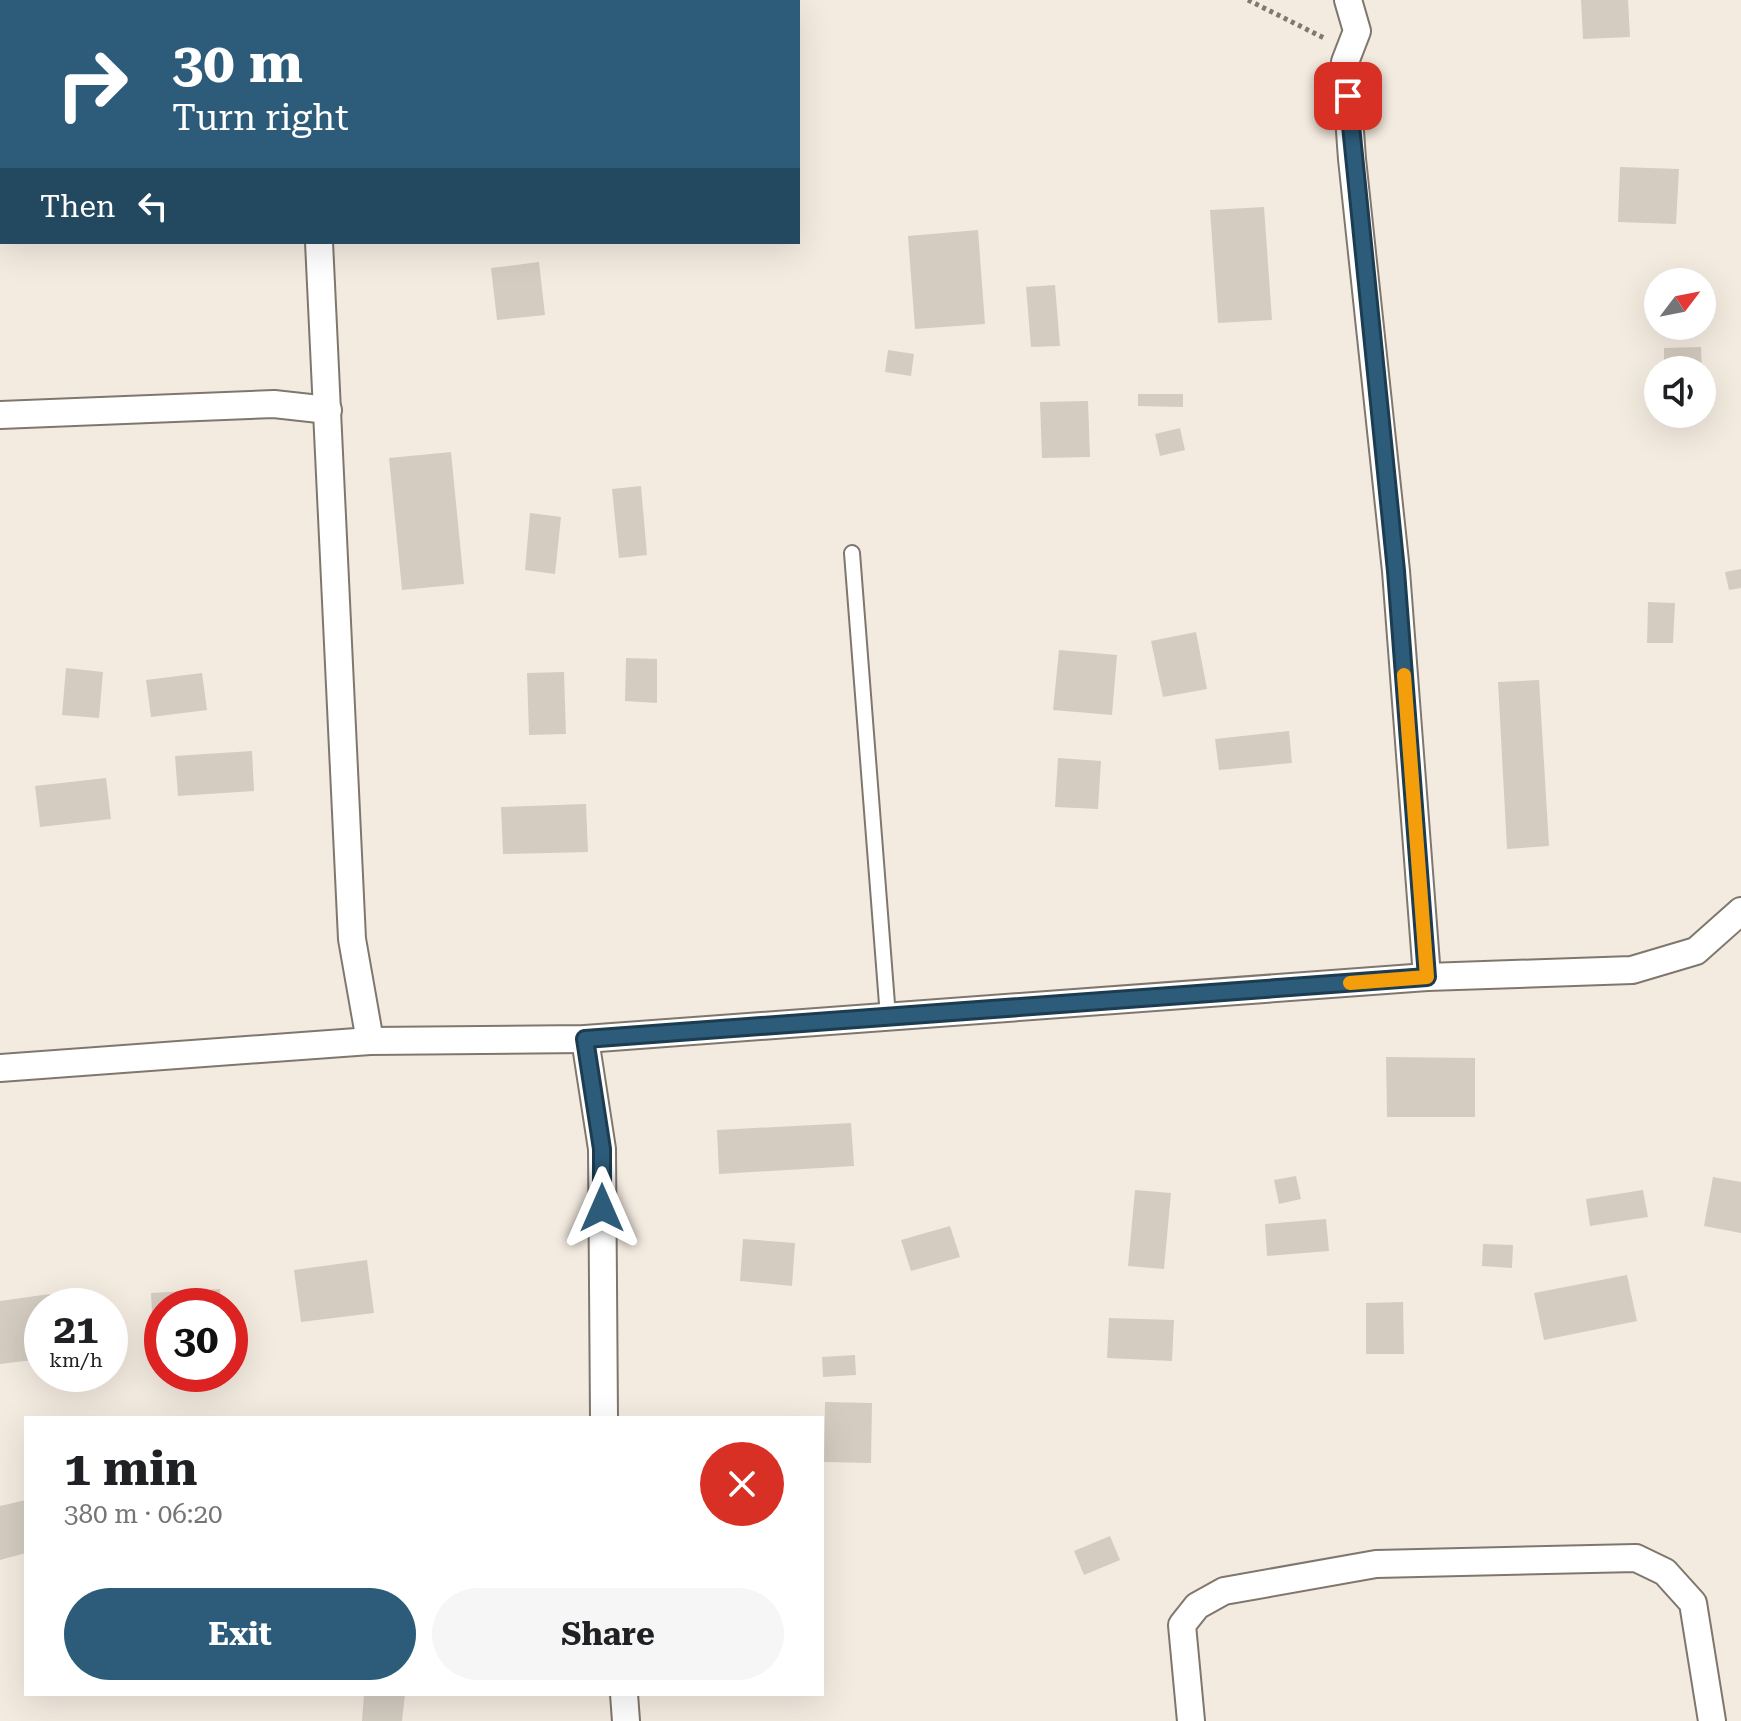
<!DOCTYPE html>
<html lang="en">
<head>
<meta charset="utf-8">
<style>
	:root { --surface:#fff; --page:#f6f6f6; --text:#202124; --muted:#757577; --accent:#2c5c7a }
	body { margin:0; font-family:"Roboto Serif",serif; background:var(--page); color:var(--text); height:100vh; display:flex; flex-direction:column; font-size:30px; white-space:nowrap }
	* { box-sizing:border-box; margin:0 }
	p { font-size:26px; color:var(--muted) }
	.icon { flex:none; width:44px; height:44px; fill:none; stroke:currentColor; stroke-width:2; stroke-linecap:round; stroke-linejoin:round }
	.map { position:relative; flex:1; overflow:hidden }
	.side { position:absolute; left:24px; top:1416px; width:800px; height:280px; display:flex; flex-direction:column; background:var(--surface); border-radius:0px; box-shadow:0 8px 32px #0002 }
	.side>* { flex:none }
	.banner { position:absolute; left:0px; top:0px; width:800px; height:244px; box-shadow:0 8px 32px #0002; background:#2c5c7a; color:#fff; overflow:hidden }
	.needle { width:52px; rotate:58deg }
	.fabs { position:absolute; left:1644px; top:268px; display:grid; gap:16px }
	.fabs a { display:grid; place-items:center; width:72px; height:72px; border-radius:50%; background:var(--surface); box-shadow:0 8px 32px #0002; font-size:40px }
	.speed { position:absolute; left:24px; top:1288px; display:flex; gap:16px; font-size:40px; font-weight:700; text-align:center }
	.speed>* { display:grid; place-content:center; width:104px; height:104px; border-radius:50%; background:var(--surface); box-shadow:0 8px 32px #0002; line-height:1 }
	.speed small { font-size:20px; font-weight:400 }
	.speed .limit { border:12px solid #d22; background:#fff; color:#111 }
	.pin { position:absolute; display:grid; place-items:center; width:68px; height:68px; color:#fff; margin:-34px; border-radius:16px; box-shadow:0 4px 12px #0006 }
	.me { position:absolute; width:88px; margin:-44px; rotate:0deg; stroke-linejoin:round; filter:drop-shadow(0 0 6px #0008) }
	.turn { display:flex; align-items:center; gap:28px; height:168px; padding:0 40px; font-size:36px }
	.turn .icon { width:104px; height:104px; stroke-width:2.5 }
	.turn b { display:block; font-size:56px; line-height:68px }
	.then { display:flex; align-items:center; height:76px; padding:0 40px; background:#0003; gap:16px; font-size:30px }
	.round { display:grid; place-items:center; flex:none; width:84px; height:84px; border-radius:42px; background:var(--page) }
	.summary { display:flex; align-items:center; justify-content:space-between; height:136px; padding:0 40px }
	h1 { font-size:48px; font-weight:700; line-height:60px }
	.primary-button { display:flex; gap:16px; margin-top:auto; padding:16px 40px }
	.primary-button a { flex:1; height:92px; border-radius:48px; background:var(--accent); color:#fff; font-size:32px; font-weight:700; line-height:92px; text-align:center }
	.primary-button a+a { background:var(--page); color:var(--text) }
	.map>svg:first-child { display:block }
	.building { fill:#d4ccc1 }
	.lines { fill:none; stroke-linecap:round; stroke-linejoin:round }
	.lane-casing { stroke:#7f776d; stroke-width:18 }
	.street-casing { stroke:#7f776d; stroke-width:30 }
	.path { stroke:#7e7871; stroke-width:5; stroke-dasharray:4 4; stroke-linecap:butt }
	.lane { stroke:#fff; stroke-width:14 }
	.street { stroke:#fff; stroke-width:26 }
	.route-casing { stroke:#1d3c4f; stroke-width:20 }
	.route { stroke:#2c5c7a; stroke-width:14 }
	.slow { stroke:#f59e0b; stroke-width:14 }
</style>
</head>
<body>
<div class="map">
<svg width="1741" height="1721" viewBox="0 0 1741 1721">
	<rect width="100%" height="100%" fill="#f4ebe0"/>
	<g class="building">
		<polygon points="1581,0 1628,0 1630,37 1583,39"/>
		<polygon points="1620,167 1679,169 1676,224 1618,222"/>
		<polygon points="1264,207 1272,320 1218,323 1210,210"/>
		<polygon points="978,230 985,324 915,329 908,236"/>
		<polygon points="539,262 545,315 497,320 491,268"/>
		<polygon points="1055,285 1060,346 1031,347 1026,287"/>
		<polygon points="1701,347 1702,370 1664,370 1664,348"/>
		<polygon points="888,350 914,354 911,376 885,372"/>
		<polygon points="1138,394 1183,394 1183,407 1138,406"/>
		<polygon points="1088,401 1090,457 1042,458 1040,402"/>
		<polygon points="1180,428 1185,450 1160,456 1155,434"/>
		<polygon points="451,452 464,584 402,590 389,458"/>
		<polygon points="641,486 647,555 619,558 612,489"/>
		<polygon points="530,513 561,517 555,574 525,570"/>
		<polygon points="1741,569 1741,588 1729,590 1725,572"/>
		<polygon points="1648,602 1675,603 1673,643 1647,643"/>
		<polygon points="1196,632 1207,689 1163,697 1151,641"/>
		<polygon points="1059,650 1117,655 1112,715 1053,710"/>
		<polygon points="626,658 657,659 657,703 625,701"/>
		<polygon points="66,668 103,672 99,718 62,715"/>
		<polygon points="564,672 566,734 529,735 527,673"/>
		<polygon points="202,673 207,710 151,717 146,680"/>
		<polygon points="1539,680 1549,846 1507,849 1498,682"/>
		<polygon points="1289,731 1292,763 1219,770 1215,739"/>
		<polygon points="252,751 254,791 178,796 175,756"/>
		<polygon points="1058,758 1101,761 1098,809 1055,807"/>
		<polygon points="106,778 111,819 40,827 35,786"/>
		<polygon points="586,804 588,852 503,854 501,807"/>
		<polygon points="1386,1057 1475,1058 1475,1117 1387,1117"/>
		<polygon points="851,1123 854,1166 719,1174 717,1130"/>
		<polygon points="1296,1176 1301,1199 1279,1204 1274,1180"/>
		<polygon points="1713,1177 1741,1182 1741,1233 1704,1226"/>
		<polygon points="1135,1190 1171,1193 1164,1269 1128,1266"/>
		<polygon points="1643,1190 1648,1217 1590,1226 1586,1199"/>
		<polygon points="1326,1219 1329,1251 1267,1256 1265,1224"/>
		<polygon points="950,1226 960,1257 911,1271 901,1240"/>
		<polygon points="743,1239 795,1243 792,1286 740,1281"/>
		<polygon points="1483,1244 1513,1245 1512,1268 1482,1266"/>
		<polygon points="367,1260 374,1313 301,1322 294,1270"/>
		<polygon points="1627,1275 1637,1321 1544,1340 1534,1293"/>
		<polygon points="220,1289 221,1306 162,1306 162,1334 153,1335 151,1293"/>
		<polygon points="50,1294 52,1306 42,1306 42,1359 0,1364 0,1301"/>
		<polygon points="1403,1302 1404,1354 1366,1354 1366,1303"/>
		<polygon points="1109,1318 1174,1320 1172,1361 1107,1358"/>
		<polygon points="855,1355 856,1375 823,1377 822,1357"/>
		<polygon points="825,1402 872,1403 871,1463 824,1462"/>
		<polygon points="26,1500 26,1553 0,1560 0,1506"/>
		<polygon points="1110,1536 1120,1560 1084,1575 1074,1551"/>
		<polygon points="364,1694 405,1694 402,1721 362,1721"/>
	</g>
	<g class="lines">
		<defs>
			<polyline id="lane" points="852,553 888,1017"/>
			<g id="street">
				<polyline points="1348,0 1357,31 1345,62 1352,159 1396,571 1427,977"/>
				<polyline points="303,2 304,0"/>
				<polyline points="319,242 352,939 370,1041"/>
				<polyline points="0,415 274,404 328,410"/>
				<polyline points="585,1039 602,1149 604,1418"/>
				<polyline points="0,1068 370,1041 585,1039 1427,977 1632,970 1696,951 1741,911"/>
				<polyline points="624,1694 626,1721"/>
				<polyline points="1191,1721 1182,1625 1197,1606 1224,1591 1376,1564 1636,1558 1665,1572 1693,1603 1712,1721"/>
			</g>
		</defs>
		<use href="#lane" class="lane-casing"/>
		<use href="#street" class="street-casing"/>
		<polyline class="path" points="1248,0 1324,38"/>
		<use href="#lane" class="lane"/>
		<use href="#street" class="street"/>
	</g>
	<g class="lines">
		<defs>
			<polyline id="route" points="602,1208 602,1149 585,1039 1427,977 1396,571 1348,96"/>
		</defs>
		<use href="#route" class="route-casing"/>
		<use href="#route" class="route"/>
		<polyline class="slow" points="1350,983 1427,977 1404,675"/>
	</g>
</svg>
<div class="fabs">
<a><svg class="needle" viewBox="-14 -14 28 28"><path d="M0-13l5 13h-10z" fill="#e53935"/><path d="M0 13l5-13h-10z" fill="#757577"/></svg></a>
<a><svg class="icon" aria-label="sound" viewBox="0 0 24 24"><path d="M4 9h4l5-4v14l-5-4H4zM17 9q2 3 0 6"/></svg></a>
</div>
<div class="speed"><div>21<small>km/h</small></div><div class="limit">30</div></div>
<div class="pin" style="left:1348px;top:96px;background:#d93025"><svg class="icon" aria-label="arrive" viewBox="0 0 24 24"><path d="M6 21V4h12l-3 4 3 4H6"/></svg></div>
<svg class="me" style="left:602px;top:1208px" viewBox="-20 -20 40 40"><path d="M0-17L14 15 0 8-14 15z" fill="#2c5c7a" stroke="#fff" stroke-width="4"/></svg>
<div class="banner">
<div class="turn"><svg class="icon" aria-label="right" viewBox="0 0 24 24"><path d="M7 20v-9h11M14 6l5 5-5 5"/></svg><div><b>30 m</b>Turn right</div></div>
<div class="then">Then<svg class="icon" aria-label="left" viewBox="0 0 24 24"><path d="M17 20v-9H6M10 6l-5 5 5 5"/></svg></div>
</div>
<section class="side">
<div class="summary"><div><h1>1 min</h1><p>380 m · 06:20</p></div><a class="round" style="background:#d93025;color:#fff"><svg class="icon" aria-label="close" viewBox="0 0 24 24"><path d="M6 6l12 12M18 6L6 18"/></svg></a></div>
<div class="primary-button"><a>Exit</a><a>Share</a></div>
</section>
</div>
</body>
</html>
